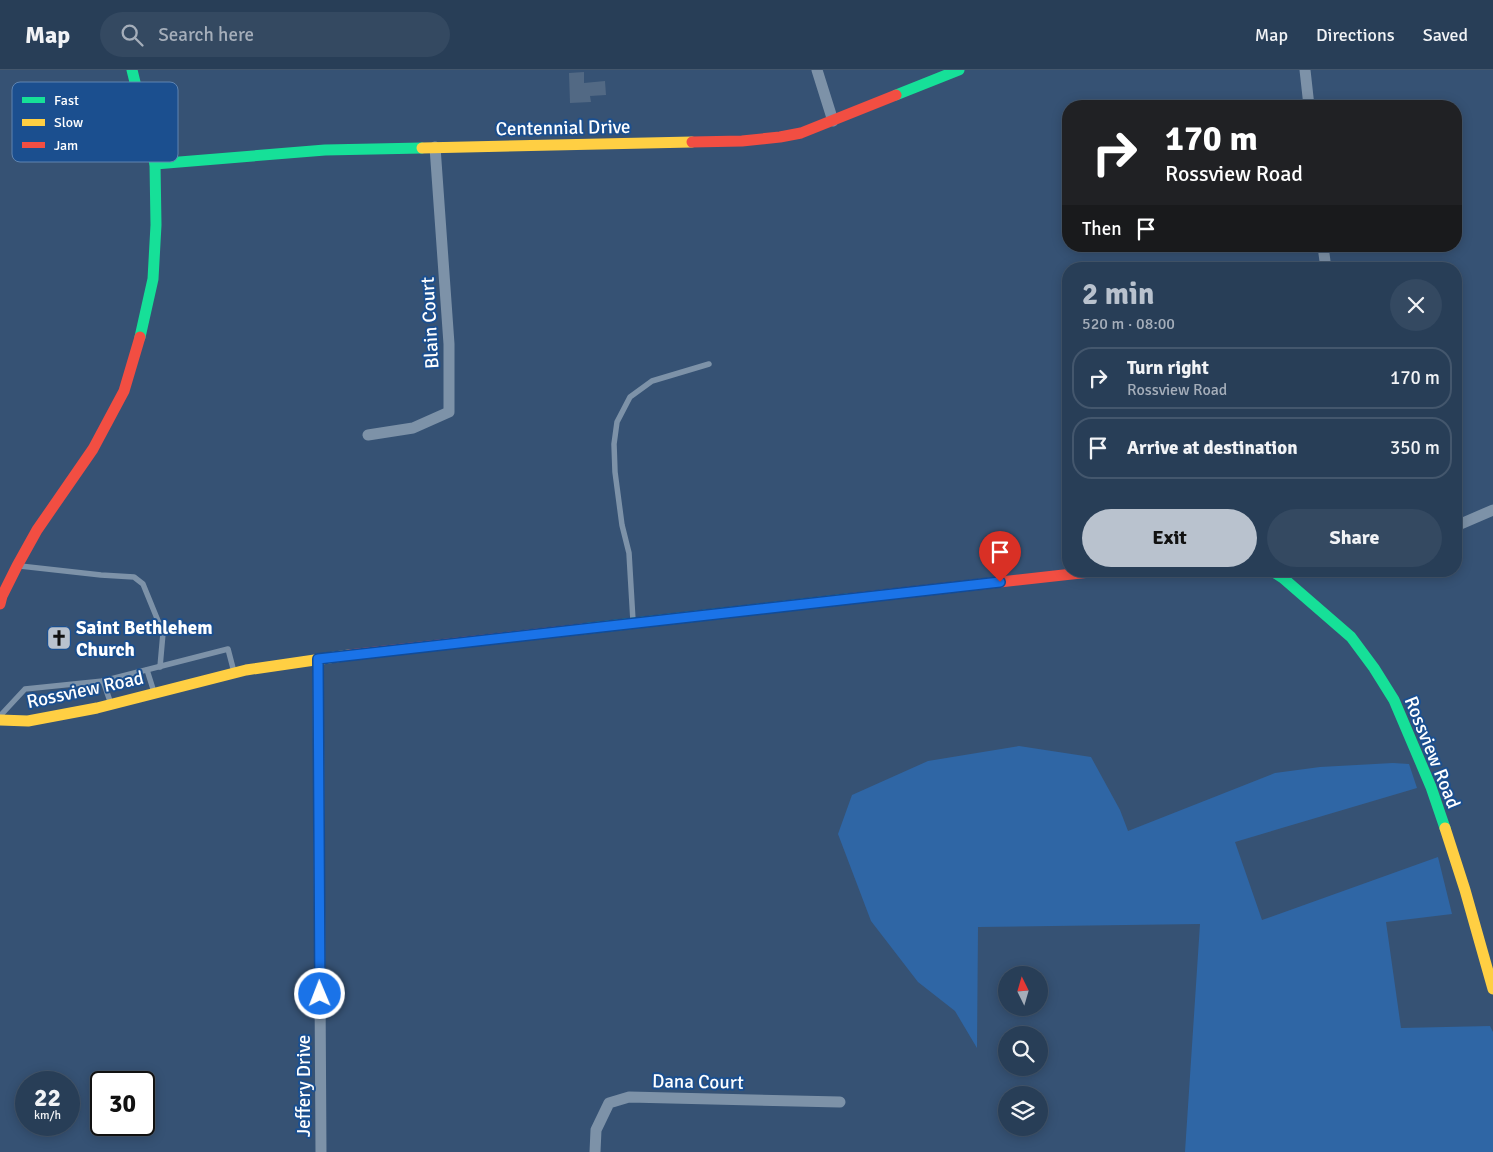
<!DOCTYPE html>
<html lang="en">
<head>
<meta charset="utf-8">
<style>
	:root { --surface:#283e57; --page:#344961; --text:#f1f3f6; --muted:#a5aeba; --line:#44576d; --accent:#b9c2ce }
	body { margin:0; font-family:Signika,sans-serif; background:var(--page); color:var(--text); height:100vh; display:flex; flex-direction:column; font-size:19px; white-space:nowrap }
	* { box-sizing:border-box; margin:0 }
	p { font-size:16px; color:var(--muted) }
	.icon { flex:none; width:28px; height:28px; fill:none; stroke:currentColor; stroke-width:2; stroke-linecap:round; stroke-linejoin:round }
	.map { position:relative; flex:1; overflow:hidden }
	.side { position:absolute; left:1062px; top:192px; width:400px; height:315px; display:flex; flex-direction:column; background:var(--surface); border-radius:20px; box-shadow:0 2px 12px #0003,0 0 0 1px var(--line) }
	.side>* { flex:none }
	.banner { position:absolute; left:1062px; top:30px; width:400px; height:152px; border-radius:20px; box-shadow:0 2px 12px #0003,0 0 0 1px var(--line); background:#202124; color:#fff; overflow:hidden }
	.needle { width:32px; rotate:355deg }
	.fabs { position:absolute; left:998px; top:896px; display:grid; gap:10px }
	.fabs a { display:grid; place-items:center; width:50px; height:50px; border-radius:50%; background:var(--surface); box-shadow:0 2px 12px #0003,0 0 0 1px var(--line); font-size:25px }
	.speed { position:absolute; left:15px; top:1001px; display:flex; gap:10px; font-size:25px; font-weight:700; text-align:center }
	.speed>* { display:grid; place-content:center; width:65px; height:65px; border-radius:50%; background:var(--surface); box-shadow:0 2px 12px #0003,0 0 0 1px var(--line); line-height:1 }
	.speed small { font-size:12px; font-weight:400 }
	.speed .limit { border:2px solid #111; border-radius:8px; background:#fff; color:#111 }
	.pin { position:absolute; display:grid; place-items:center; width:42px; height:42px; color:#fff; margin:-51px -21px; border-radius:50% 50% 50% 0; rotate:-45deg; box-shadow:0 0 5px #0007 }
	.pin .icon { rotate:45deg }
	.me { position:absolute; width:55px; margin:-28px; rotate:359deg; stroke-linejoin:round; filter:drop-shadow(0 0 4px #0008) }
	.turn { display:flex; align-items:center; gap:18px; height:105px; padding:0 20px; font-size:22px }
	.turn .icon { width:65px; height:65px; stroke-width:2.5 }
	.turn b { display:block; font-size:35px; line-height:42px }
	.then { display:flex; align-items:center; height:48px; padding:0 20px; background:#0003; gap:10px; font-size:19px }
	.round { display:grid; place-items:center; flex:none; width:52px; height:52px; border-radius:26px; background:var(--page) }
	.headline { display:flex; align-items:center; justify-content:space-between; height:85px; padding:0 20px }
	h1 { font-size:30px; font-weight:700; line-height:38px; color:var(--accent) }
	.action { display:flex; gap:10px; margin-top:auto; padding:10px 20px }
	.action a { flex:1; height:58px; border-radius:30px; background:var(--accent); color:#111; font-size:20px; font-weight:700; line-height:58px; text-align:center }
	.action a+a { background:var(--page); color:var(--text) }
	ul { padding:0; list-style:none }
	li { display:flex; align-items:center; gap:15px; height:62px; margin:0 10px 8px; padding:0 10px; border:2px solid var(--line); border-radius:20px }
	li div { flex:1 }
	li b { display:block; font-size:19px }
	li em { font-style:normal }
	header { display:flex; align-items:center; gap:30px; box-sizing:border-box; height:70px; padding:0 25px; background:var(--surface); border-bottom:1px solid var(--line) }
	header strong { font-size:24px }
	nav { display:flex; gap:28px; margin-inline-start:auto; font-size:18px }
	.search { width:350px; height:45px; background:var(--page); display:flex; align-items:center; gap:12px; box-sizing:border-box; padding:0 18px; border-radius:28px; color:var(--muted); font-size:19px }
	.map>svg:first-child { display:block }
	.green { fill:#2f66a5 }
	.building { fill:#526984 }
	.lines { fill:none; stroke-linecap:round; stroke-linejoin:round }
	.lane { stroke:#7d92a8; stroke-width:5.5 }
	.street { stroke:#7d92a8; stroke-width:11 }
	.fast { stroke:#16e098; stroke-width:11 }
	.slow { stroke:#ffcf43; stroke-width:11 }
	.jam { stroke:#f24e42; stroke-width:11 }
	.route-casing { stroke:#114b97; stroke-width:12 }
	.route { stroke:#1a73e8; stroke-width:9 }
	.labels { text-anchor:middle; stroke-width:4; stroke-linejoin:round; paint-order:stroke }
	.street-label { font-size:19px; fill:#fff; stroke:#1b4f8f }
	.poi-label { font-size:19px; font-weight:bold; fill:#fff; stroke:#1b4f8f; text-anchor:start }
	.key { fill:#1b4f8f; stroke:#5f84b1; stroke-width:1 }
	.key-label { font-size:14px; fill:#fff }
</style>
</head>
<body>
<header>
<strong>Map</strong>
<div class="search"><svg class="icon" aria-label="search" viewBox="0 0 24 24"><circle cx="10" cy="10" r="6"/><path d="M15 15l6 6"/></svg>Search here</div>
<nav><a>Map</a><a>Directions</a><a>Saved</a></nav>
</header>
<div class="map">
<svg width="1493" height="1082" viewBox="0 0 1493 1082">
	<rect width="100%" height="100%" fill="#365274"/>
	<polygon class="green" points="1019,676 1091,687 1120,740 1128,761 1275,703 1320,697 1393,693 1409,694 1417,718 1235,772 1262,850 1438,787 1452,844 1386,852 1401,958 1490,956 1493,962 1493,1082 1185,1082 1200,854 978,857 977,978 955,941 918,912 871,851 838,764 852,725 928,691"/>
	<polygon class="building" points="584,2 584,13 605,11 606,25 590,26 591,32 570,33 569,3"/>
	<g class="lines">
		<g class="lane">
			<polyline points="20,496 101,505 134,507 143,514 163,563 160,597"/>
			<polyline points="633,551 629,483 622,455 615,402 614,374 617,352 630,327 652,311 709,294"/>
			<polyline points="147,600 154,622"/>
			<polyline points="103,611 228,579 234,602"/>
			<polyline points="0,646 25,619 103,611 111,634"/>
		</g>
		<g class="street">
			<polyline points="817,0 833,51"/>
			<polyline points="1305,0 1309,36"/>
			<polyline points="1323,176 1326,199"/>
			<polyline points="368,365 413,358 449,342 449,274 435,77"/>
			<polyline points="1456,456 1493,440"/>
			<polyline points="318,589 321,1082"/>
			<polyline points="595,1082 596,1060 609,1033 629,1027 840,1032"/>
		</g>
		<g class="fast">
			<polyline points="132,0 155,94 156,155 153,209 140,267"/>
			<polyline points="896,25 959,0"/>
			<polyline points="155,94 325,80 422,78"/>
			<polyline points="1272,501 1283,508 1351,567 1374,598 1394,630 1431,717 1445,758"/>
			<polyline points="582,559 848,529"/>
		</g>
		<g class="slow">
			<polyline points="422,78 692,72"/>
			<polyline points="0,650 28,651 97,638 246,600 349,585"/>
			<polyline points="1445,758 1465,820 1493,919"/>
		</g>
		<g class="jam">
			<polyline points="692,72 742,71 780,67 801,63 896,25"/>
			<polyline points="848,529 1099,501"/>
			<polyline points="0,534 2,526 17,496 37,460 93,379 124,321 140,267"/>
			<polyline points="349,585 582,559"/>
		</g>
	</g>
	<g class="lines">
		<defs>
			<polyline id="route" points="320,924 318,589 1000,512"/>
		</defs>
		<use href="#route" class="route-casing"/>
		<use href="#route" class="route"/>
	</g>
	<defs>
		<symbol id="church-square" viewBox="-11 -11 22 22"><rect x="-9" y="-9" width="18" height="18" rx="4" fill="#b9c2ce" stroke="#1b4f8f"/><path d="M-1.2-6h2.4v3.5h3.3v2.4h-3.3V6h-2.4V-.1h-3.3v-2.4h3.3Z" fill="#111"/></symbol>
	</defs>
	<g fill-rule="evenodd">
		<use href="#church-square" x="45" y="554" width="28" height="28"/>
	</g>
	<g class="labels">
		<g class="street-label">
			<text transform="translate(563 57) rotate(-1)" y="7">Centennial Drive</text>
			<text transform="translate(429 253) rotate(-93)" y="7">Blain Court</text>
			<text transform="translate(85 619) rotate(-12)" y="7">Rossview Road</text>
			<text transform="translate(1433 682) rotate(68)" y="7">Rossview Road</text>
			<text transform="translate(698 1011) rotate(1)" y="7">Dana Court</text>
			<text transform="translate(303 1016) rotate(-90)" y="7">Jeffery Drive</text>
		</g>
		<g class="poi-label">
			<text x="76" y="564">Saint Bethlehem<tspan x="76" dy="22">Church</tspan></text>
		</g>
	</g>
	<rect x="12" y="12" width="166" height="80" rx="8" class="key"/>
	<rect x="22" y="27" width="23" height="6" fill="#16e098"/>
	<rect x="22" y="49" width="23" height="7" fill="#ffcf43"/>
	<rect x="22" y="72" width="23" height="6" fill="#f24e42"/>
	<g class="key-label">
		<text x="54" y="35">Fast</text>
		<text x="54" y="57">Slow</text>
		<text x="54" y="80">Jam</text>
	</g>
</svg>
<div class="fabs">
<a><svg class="needle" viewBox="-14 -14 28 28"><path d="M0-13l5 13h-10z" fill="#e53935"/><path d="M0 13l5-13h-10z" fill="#a5aeba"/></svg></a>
<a><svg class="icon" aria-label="search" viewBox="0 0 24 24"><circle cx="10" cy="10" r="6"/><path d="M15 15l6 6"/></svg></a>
<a><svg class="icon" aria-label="layers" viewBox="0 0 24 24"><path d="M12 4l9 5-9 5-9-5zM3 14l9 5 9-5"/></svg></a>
</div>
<div class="speed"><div>22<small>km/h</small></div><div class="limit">30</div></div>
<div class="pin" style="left:1000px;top:512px;background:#d93025"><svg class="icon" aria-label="arrive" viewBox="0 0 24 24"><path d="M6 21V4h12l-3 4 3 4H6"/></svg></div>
<svg class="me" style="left:320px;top:924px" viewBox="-20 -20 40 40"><circle r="17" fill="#1a73e8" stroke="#fff" stroke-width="3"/><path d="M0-11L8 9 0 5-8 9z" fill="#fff"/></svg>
<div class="banner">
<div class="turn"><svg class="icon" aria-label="right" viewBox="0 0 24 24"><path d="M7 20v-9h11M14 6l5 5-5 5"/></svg><div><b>170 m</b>Rossview Road</div></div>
<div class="then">Then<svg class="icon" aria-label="arrive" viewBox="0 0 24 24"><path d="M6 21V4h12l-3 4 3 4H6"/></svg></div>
</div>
<section class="side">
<div class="headline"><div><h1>2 min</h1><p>520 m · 08:00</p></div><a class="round"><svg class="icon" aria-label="close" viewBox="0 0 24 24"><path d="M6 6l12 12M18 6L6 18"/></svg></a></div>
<ul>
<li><svg class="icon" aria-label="right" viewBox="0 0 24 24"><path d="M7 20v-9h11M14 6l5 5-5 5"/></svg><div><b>Turn right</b><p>Rossview Road</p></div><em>170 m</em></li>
<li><svg class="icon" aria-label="arrive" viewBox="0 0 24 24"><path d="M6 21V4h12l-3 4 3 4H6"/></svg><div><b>Arrive at destination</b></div><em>350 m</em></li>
</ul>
<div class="action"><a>Exit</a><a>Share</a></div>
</section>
</div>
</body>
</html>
